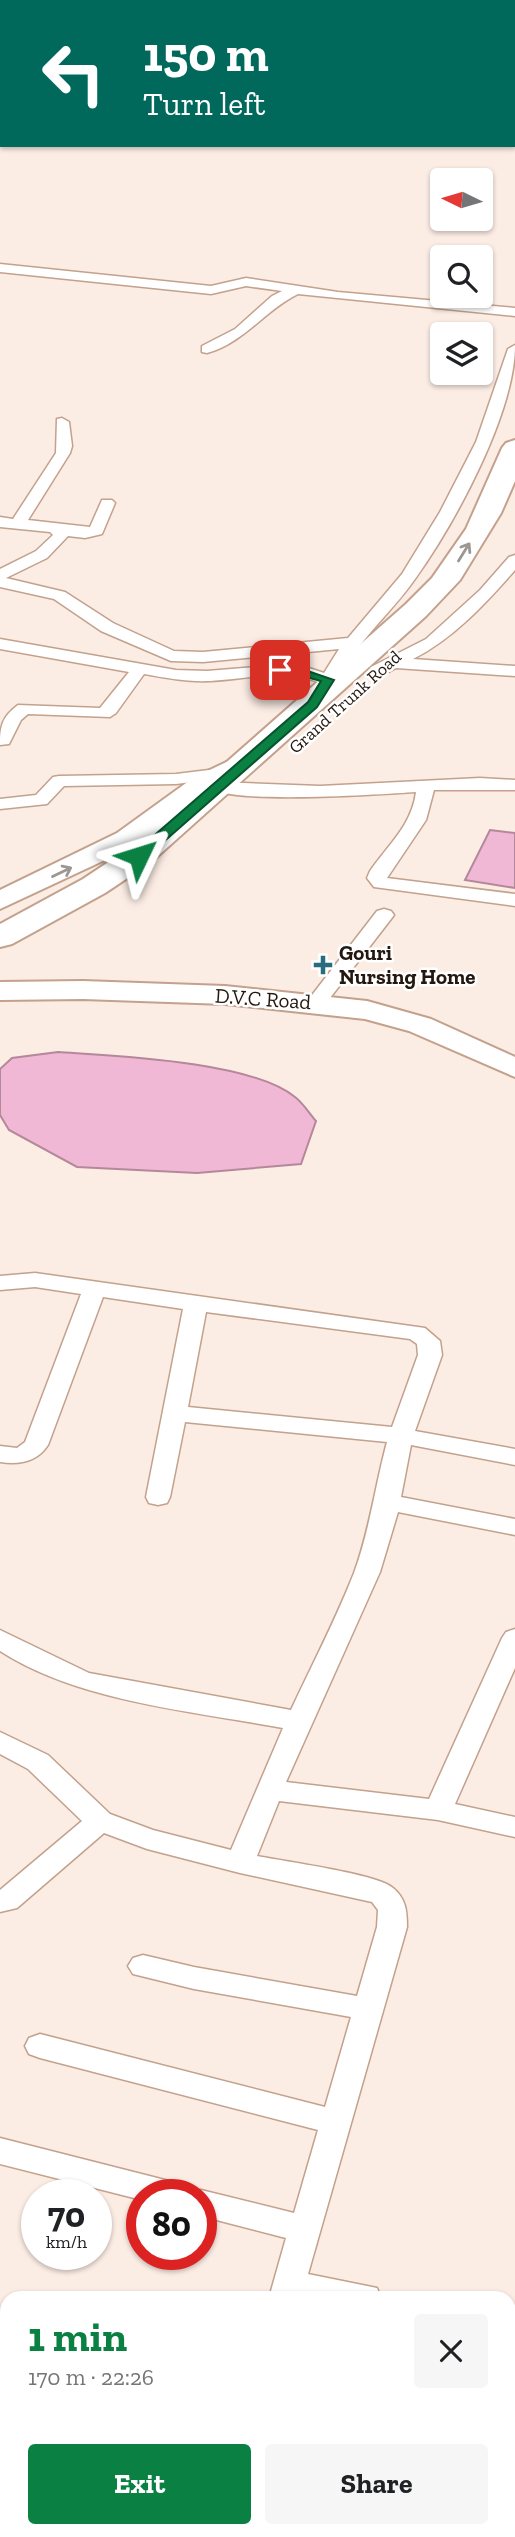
<!DOCTYPE html>
<html lang="en">
<head>
<meta charset="utf-8">
<style>
	:root { --surface:#fff; --page:#f6f6f6; --text:#202124; --muted:#757577; --accent:#0b8043 }
	body { margin:0; font-family:"Zilla Slab",serif; background:var(--page); color:var(--text); height:100vh; display:flex; flex-direction:column; font-size:26px; white-space:nowrap }
	* { box-sizing:border-box; margin:0 }
	p { font-size:23px; color:var(--muted) }
	.icon { flex:none; width:38px; height:38px; fill:none; stroke:currentColor; stroke-width:2; stroke-linecap:round; stroke-linejoin:round }
	.map { position:relative; flex:1; overflow:hidden }
	.panel { position:absolute; left:0px; top:2291px; width:516px; height:247px; display:flex; flex-direction:column; background:var(--surface); border-radius:21px 21px 0 0; box-shadow:0 2px 5px #0004 }
	.panel>* { flex:none }
	.banner { position:absolute; left:0px; top:0px; width:516px; height:147px; box-shadow:0 2px 5px #0004; background:#00695c; color:#fff; overflow:hidden }
	.needle { width:46px; rotate:275deg }
	.fabs { position:absolute; left:430px; top:168px; display:grid; gap:14px }
	.fabs a { display:grid; place-items:center; width:63px; height:63px; border-radius:7px; background:var(--surface); box-shadow:0 2px 5px #0004; font-size:35px }
	.speed { position:absolute; left:21px; top:2179px; display:flex; gap:14px; font-size:35px; font-weight:700; text-align:center }
	.speed>* { display:grid; place-content:center; width:91px; height:91px; border-radius:50%; background:var(--surface); box-shadow:0 2px 5px #0004; line-height:1 }
	.speed small { font-size:18px; font-weight:400 }
	.speed .limit { border:10px solid #d22; background:#fff; color:#111 }
	.pin { position:absolute; display:grid; place-items:center; width:60px; height:60px; color:#fff; margin:-30px; border-radius:14px; box-shadow:0 4px 10px #0006 }
	.me { position:absolute; width:77px; margin:-38px; rotate:49deg; stroke-linejoin:round; filter:drop-shadow(0 0 5px #0008) }
	.turn { display:flex; align-items:center; gap:24px; height:147px; padding:0 28px; font-size:32px }
	.turn .icon { width:91px; height:91px; stroke-width:2.5 }
	.turn b { display:block; font-size:49px; line-height:60px }
	.round { display:grid; place-items:center; flex:none; width:74px; height:74px; border-radius:7px; background:var(--page) }
	.summary { display:flex; align-items:center; justify-content:space-between; height:119px; padding:0 28px }
	h1 { font-size:42px; font-weight:700; line-height:52px; color:var(--accent) }
	.cta { display:flex; gap:14px; margin-top:auto; padding:14px 28px }
	.cta a { flex:1; height:80px; border-radius:7px; background:var(--accent); color:#fff; font-size:28px; font-weight:700; line-height:80px; text-align:center }
	.cta a+a { background:var(--page); color:var(--text) }
	.map>svg:first-child { display:block }
	.water { fill:#f1b8d5; stroke:#b4889a; stroke-width:2 }
	.lines { fill:none; stroke-linecap:round; stroke-linejoin:round }
	.street-casing { stroke:#c3a18c; stroke-width:3 }
	.secondary-casing { stroke:#c3a18c; stroke-width:4 }
	.highway-casing { stroke:#c3a18c; stroke-width:4 }
	.street { fill:#fff; fill-rule:evenodd }
	.secondary { fill:#fff; fill-rule:evenodd }
	.highway { fill:#fff; fill-rule:evenodd }
	.oneway { stroke:#9c9793 }
	.route { fill:#0b8043; stroke:#07532c; stroke-width:2 }
	.poi-dot { fill:#296c7e; stroke:#fff; stroke-width:2.5 }
	.labels { text-anchor:middle; stroke-width:5; stroke-linejoin:round; paint-order:stroke }
	.far-street-label { font-size:18px; fill:#24170f; stroke:#fff }
	.poi-label { font-size:21px; font-weight:bold; fill:#24170f; stroke:#fff; text-anchor:start }
	.street-label { font-size:21px; fill:#24170f; stroke:#fff }
</style>
</head>
<body>
<div class="map">
<svg width="515" height="2537" viewBox="0 0 515 2537">
	<rect width="100%" height="100%" fill="#fbece4"/>
	<g class="water">
		<polygon points="490,830 515,833 515,888 465,880"/>
		<path d="M58,1052C115,1056 251,1061 295,1097C303,1103 309,1113 316,1121L301,1164L197,1173L77,1167L9,1130L0,1115V1069L12,1058Z"/>
	</g>
	<g class="lines">
		<defs>
			<g id="street">
				<polygon points="39,0 49,0 38,2"/>
				<polygon points="121,0 132,0 133,2 122,2"/>
				<polygon points="220,0 230,0 219,2"/>
				<rect x="0" y="43" width="2" height="6"/>
				<rect x="514" y="58" width="1" height="6"/>
				<polygon points="0,63 2,63 0,71"/>
				<path d="M0,264L211,286L246,278L338,292L515,308V316L298,294C265,310 244,343 207,353L202,352V346L235,329L272,296L282,291L246,286L211,294L0,272Z"/>
				<path d="M515,345C515,413 455,523 415,579C397,605 373,627 354,653C344,666 337,680 328,694H316L313,690L318,682C283,669 246,679 210,681C187,682 166,678 144,674L116,713L110,717L28,714L21,720L9,744L0,745C0,726 2,717 18,705L100,708L129,672L0,649V639L176,670L207,671L280,665L309,668L324,673L339,649L203,662L171,661L101,631L54,599L0,587V569L36,551L53,535L50,532L0,527V517L13,519L56,453L57,419L62,418L69,422L72,446L70,453L28,520L90,527L102,500H112L115,503L102,534L85,538L68,536L47,558L6,578L65,592L113,623L174,651L203,652L348,638L402,574L440,512L476,442L508,349Z"/>
				<path d="M515,555V570C485,604 454,638 413,659L515,666V676L396,668L383,675H371L368,671L371,667L426,639L480,590L509,557Z"/>
				<polygon points="217,769 223,770 226,774 223,778 176,784 64,786 47,804 0,809 0,799 36,795 53,777 59,776 176,774"/>
				<path d="M480,778L515,780V790H434L426,820L387,878L515,894V906L374,887L367,878L370,871C388,845 412,825 416,792C386,794 225,805 210,787L219,782L320,786Z"/>
				<polygon points="384,909 391,911 394,915 391,919 323,1007 309,1007 306,1003 309,999 377,911"/>
				<path d="M35,1273L425,1328L440,1341L442,1355L415,1431L515,1449V1465L411,1445L401,1497L515,1519V1535L398,1512L380,1572L286,1782L429,1799L502,1638L506,1632L515,1629V1668L455,1804L515,1817V1837L438,1820L279,1801L257,1856C282,1861 378,1874 393,1888C406,1899 407,1911 407,1927L308,2274L377,2288L381,2298H269L286,2238L201,2216V2194H189L201,2190L294,2213L318,2130L40,2058L29,2054L25,2046L29,2038L40,2034L325,2107L351,2017L194,1989L133,1974L128,1966L133,1958L143,1955L194,1967L357,1996L377,1927L378,1910L372,1902L240,1873L147,1849L104,1833L17,1908L0,1912V1890L82,1821L28,1769L0,1754V1732L48,1755L110,1814L153,1830L231,1850L283,1728C192,1711 79,1702 0,1651V1630L89,1673L291,1710C312,1665 336,1619 354,1573C370,1530 375,1486 387,1442L185,1422L170,1497L167,1503L158,1505L149,1503L146,1497L183,1309L103,1297L48,1445C37,1462 19,1465 0,1462V1446L17,1448L25,1442L81,1294L35,1287L0,1290V1276ZM206,1312L410,1339L417,1344L418,1355L392,1427L188,1407Z"/>
				<polygon points="0,2138 169,2181 180,2185 185,2194 142,2194 142,2200 0,2164"/>
				<polygon points="509,2323 515,2325 515,2353 509,2351"/>
				<polygon points="0,2417 7,2418 7,2448 0,2447"/>
				<polygon points="515,2458 515,2494 509,2496 509,2460"/>
				<rect x="155" y="2530" width="34" height="7"/>
				<polygon points="204,2530 239,2530 237,2537 203,2537"/>
				<polygon points="458,2530 493,2530 490,2537 455,2537"/>
			</g>
			<g id="secondary">
				<polygon points="237,757 246,759 250,765 246,771 211,790 137,845 0,909 0,890 117,833 193,778"/>
				<polygon points="83,981 225,986 367,1001 431,1019 515,1057 515,1077 409,1031 365,1019 225,1004 83,999 0,1000 0,982"/>
			</g>
			<polygon id="highway" points="515,440 515,481 501,513 460,580 426,616 150,863 105,893 12,944 0,947 0,924 83,879 128,849 406,604 432,578 466,529 502,448 506,443"/>
		</defs>
		<use href="#street" class="street-casing"/>
		<use href="#secondary" class="secondary-casing"/>
		<use href="#highway" class="highway-casing"/>
		<use href="#street" class="street"/>
		<use href="#secondary" class="secondary"/>
		<use href="#highway" class="highway"/>
	</g>
	<defs><path id="oneway-shaft" d="M-6 0H5M1.5-3L5.5 0L1.5 3" fill="none" stroke-width="1.6" stroke-linecap="round" stroke-linejoin="round" transform="scale(1.75)"/></defs>
	<g class="oneway">
		<use href="#oneway-shaft" transform="translate(464 552) rotate(-58)"/>
		<use href="#oneway-shaft" transform="translate(62 872) rotate(-26)"/>
	</g>
	<polygon class="route" points="280,666 296,667 334,680 317,707 144,859 134,859 134,853 308,702 321,681 295,674 275,672 275,667"/>
	<path class="poi-dot" d="M319.5 954.5h7v7h7v7h-7v7h-7v-7h-7v-7h7z"/>
	<g class="labels">
		<g class="far-street-label">
			<text transform="translate(345 702) rotate(-42)" y="6">Grand Trunk Road</text>
		</g>
		<g class="poi-label">
			<text x="339" y="960">Gouri<tspan x="339" dy="24">Nursing Home</tspan></text>
		</g>
		<g class="street-label">
			<text transform="translate(263 999) rotate(4)" y="7">D.V.C Road</text>
		</g>
	</g>
</svg>
<div class="fabs">
<a><svg class="needle" viewBox="-14 -14 28 28"><path d="M0-13l5 13h-10z" fill="#e53935"/><path d="M0 13l5-13h-10z" fill="#757577"/></svg></a>
<a><svg class="icon" aria-label="search" viewBox="0 0 24 24"><circle cx="10" cy="10" r="6"/><path d="M15 15l6 6"/></svg></a>
<a><svg class="icon" aria-label="layers" viewBox="0 0 24 24"><path d="M12 4l9 5-9 5-9-5zM3 14l9 5 9-5"/></svg></a>
</div>
<div class="speed"><div>70<small>km/h</small></div><div class="limit">80</div></div>
<div class="pin" style="left:280px;top:670px;background:#d93025"><svg class="icon" aria-label="arrive" viewBox="0 0 24 24"><path d="M6 21V4h12l-3 4 3 4H6"/></svg></div>
<svg class="me" style="left:139px;top:856px" viewBox="-20 -20 40 40"><path d="M0-17L14 15 0 8-14 15z" fill="#0b8043" stroke="#fff" stroke-width="4"/></svg>
<div class="banner">
<div class="turn"><svg class="icon" aria-label="left" viewBox="0 0 24 24"><path d="M17 20v-9H6M10 6l-5 5 5 5"/></svg><div><b>150 m</b>Turn left</div></div>
</div>
<section class="panel">
<div class="summary"><div><h1>1 min</h1><p>170 m · 22:26</p></div><a class="round"><svg class="icon" aria-label="close" viewBox="0 0 24 24"><path d="M6 6l12 12M18 6L6 18"/></svg></a></div>
<div class="cta"><a>Exit</a><a>Share</a></div>
</section>
</div>
</body>
</html>
